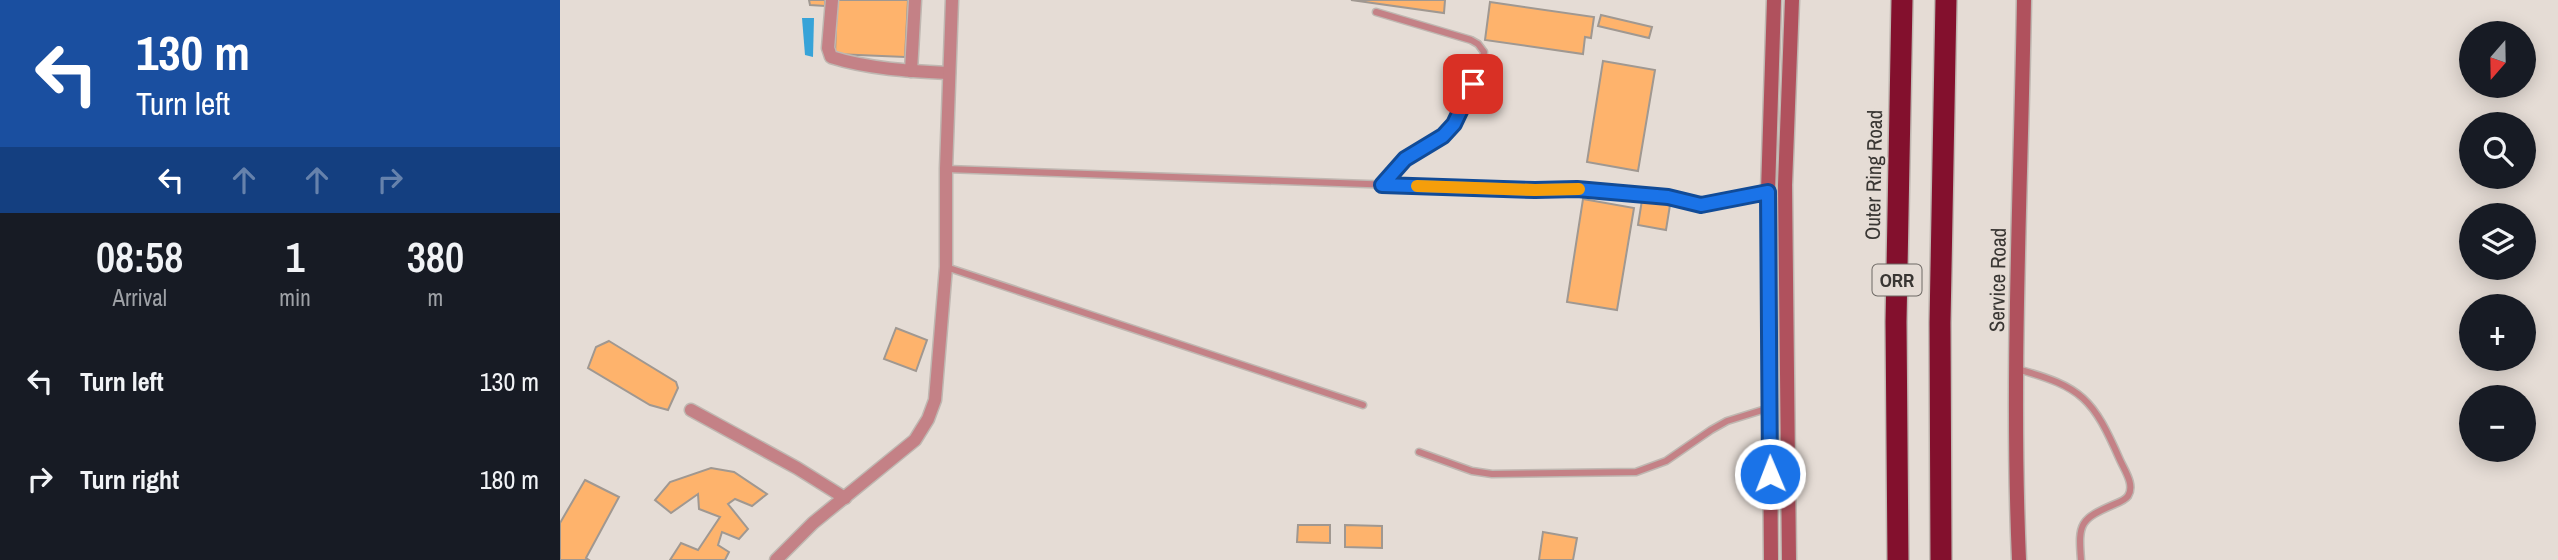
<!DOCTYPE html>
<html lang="en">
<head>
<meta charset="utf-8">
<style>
	:root { --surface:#171b24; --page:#20242c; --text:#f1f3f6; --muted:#9ea1a6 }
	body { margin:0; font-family:"Archivo Narrow",sans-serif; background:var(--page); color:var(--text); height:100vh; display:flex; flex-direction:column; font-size:26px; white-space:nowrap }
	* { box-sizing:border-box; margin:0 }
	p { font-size:23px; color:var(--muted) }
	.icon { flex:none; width:38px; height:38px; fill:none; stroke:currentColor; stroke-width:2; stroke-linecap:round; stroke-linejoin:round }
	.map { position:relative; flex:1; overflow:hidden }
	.sheet { display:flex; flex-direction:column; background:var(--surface); width:560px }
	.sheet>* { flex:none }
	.hud { background:#1a4fa0; color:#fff; overflow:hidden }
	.needle { width:46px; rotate:200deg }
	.buttons { position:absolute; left:1899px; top:21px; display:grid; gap:14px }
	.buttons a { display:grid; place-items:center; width:77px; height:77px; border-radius:50%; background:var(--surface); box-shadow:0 4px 18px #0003; font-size:35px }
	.pin { position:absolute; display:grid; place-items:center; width:60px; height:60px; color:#fff; margin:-30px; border-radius:14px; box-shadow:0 4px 10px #0006 }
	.me { position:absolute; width:77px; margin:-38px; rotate:359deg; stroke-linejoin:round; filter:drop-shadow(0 0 5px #0008) }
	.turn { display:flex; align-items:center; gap:24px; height:147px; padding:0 21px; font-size:32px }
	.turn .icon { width:91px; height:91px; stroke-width:2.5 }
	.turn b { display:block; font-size:49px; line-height:60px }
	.lanes { display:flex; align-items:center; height:66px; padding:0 21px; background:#0003; justify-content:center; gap:35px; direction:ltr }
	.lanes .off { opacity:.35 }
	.eta { display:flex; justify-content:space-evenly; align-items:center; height:119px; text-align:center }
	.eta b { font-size:42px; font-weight:600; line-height:49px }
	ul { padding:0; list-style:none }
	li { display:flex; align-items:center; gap:21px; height:98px; padding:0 21px }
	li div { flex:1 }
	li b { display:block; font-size:26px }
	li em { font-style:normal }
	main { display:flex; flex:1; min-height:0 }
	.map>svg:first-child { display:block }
	.water { fill:#37a3d8 }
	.building { fill:#feb36c; stroke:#a09891; stroke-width:2 }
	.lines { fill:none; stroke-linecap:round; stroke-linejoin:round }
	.lane-casing { stroke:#bfb7b1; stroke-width:9 }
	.street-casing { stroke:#bfb7b1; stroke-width:15 }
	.secondary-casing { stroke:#bfb7b1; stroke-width:17 }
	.highway-casing { stroke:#bfb7b1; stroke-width:24 }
	.lane { stroke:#c48186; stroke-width:6 }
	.street { stroke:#c48186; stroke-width:12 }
	.secondary { stroke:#b0515d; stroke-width:14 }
	.highway { stroke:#83102d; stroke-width:21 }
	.route-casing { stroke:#114b97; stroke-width:18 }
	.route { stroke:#1a73e8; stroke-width:12 }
	.slow { stroke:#f59e0b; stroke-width:12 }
	.labels { text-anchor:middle; stroke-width:5; stroke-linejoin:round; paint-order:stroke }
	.shield { fill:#e5dcd5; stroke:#6d6864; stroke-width:2 }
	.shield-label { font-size:19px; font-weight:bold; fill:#393633 }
	.street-label { font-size:21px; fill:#393633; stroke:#e5dcd5 }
</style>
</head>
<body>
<main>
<section class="sheet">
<div class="hud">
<div class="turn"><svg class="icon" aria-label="left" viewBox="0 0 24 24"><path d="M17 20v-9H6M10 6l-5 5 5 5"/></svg><div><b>130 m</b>Turn left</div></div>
<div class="lanes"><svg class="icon" aria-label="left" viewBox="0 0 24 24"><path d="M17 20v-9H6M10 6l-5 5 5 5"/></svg><svg class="icon off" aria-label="ahead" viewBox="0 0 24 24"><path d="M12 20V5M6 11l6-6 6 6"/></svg><svg class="icon off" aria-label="ahead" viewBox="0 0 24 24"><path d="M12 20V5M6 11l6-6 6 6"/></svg><svg class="icon off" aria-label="right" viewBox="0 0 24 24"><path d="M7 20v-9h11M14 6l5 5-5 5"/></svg></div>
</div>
<div class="eta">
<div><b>08:58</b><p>Arrival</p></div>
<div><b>1</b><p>min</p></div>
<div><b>380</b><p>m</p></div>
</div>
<ul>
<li><svg class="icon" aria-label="left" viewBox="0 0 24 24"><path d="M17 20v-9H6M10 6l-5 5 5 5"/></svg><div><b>Turn left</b></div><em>130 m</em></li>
<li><svg class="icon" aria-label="right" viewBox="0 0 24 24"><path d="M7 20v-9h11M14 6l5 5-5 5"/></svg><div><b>Turn right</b></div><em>180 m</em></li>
</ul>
</section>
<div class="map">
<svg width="1998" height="560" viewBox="0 0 1998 560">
	<rect width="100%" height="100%" fill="#e5dcd5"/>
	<polygon class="water" points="242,18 254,18 253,57 245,55"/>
	<g class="building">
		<polygon points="249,0 265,0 265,6 250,5"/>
		<polygon points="277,0 348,0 345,57 275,54"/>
		<polygon points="791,0 885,0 884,13"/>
		<polygon points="930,2 1034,17 1031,38 1025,37 1023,54 925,40"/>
		<polygon points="1041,15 1092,27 1089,38 1038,26"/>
		<polygon points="1043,61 1095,70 1078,171 1027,162"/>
		<polygon points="1023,199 1074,208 1057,310 1007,302"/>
		<polygon points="1082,200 1110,205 1106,230 1078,225"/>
		<polygon points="336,328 367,340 356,371 324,359"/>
		<polygon points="49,341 116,382 118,388 108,410 90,405 28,368 36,347"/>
		<polygon points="151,468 174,472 207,494 192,506 175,499 168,504 188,529 179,539 162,532 158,545 169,552 165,560 110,560 121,543 138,550 160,517 139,509 138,494 111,513 95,500 110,482"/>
		<polygon points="25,480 59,497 26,558 29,560 0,560 0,523"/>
		<polygon points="738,525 770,525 770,543 737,542"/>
		<polygon points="785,525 822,526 822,548 785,547"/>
		<polygon points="983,532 1017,538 1013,560 979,560"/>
	</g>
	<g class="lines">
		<defs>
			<g id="lane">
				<polyline points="816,12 911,40 918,44 924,52 923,59 894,124 883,136 845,159 822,185"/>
				<polyline points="386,169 975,190 1017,189 1108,197 1141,204 1208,192"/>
				<polyline points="386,267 803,405"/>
				<path d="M1457,369C1523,387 1533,399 1560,460C1565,471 1575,485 1568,496C1565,500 1560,502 1555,504C1520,519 1518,523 1521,560"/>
				<polyline points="859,452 912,471 932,474 1076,472 1106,461 1151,430 1167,421 1209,408"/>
			</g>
			<g id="street">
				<path d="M272,0L268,48L271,57C309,69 350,71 389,73"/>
				<polyline points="351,71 355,0"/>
				<polyline points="131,410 237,468 285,498"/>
				<polyline points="216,560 253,523 355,440 368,419 375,400 386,267 386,169 392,0"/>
			</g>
			<g id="secondary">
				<polyline points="1211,560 1208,192 1214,0"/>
				<polyline points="1229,560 1225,185 1232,0"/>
				<path d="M1459,560C1451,374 1461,186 1464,0"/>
			</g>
			<g id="highway">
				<polyline points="1338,560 1336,322 1342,0"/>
				<polyline points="1381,560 1380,323 1386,0"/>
			</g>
		</defs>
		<use href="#lane" class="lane-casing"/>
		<use href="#street" class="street-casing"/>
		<use href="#secondary" class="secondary-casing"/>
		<use href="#highway" class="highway-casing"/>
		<use href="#lane" class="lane"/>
		<use href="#street" class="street"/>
		<use href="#secondary" class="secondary"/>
		<use href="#highway" class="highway"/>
	</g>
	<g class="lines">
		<defs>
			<polyline id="route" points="913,84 894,124 883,136 845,159 822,185 975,190 1017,189 1108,197 1141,205 1208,192 1210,474"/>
		</defs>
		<use href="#route" class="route-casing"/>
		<use href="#route" class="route"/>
		<polyline class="slow" points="857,186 975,190 1019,189"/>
	</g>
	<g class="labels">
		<rect class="shield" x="1312.5" y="264.5" width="49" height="31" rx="5"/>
		<g class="shield-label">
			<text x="1337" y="287">ORR</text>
		</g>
		<g class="street-label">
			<text transform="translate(1314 175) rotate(-89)" y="7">Outer Ring Road</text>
			<text transform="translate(1438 280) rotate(-89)" y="7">Service Road</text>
		</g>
	</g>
</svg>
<div class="buttons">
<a><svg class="needle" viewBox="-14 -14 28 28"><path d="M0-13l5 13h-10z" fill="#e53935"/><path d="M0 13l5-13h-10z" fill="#9ea1a6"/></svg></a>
<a><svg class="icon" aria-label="search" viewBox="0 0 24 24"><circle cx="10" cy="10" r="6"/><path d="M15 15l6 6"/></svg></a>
<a><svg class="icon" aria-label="layers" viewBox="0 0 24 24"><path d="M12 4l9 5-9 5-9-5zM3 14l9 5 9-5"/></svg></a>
<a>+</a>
<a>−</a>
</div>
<div class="pin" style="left:913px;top:84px;background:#d93025"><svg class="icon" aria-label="arrive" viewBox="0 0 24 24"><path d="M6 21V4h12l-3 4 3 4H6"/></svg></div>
<svg class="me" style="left:1210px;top:474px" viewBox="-20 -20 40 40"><circle r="17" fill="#1a73e8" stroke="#fff" stroke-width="3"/><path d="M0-11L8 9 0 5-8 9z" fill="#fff"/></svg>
</div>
</main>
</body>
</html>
